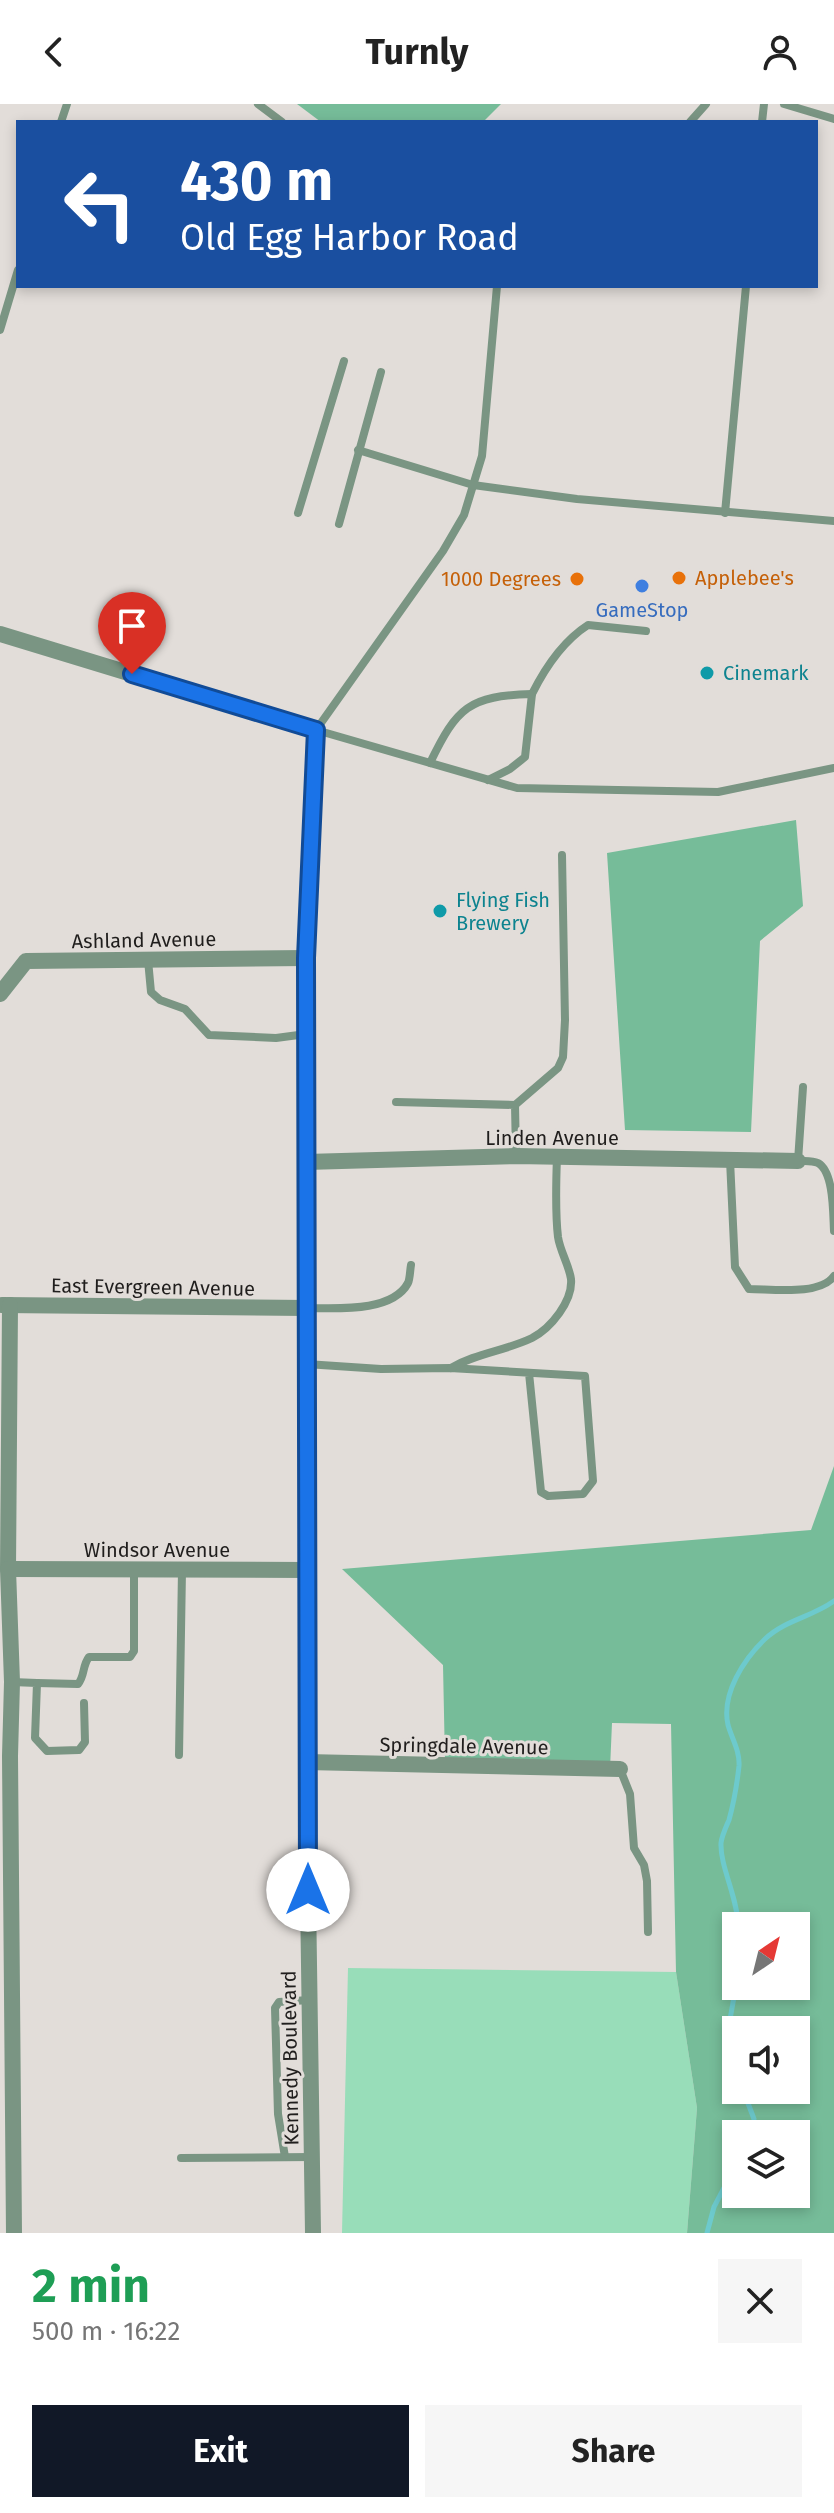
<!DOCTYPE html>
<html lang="en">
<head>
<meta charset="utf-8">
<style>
	:root { --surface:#fff; --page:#f6f6f6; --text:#222; --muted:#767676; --accent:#111827 }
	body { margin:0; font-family:"Fira Sans",sans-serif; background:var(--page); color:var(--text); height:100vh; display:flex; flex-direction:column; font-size:30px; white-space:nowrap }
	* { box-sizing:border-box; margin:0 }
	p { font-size:26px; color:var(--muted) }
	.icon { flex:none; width:44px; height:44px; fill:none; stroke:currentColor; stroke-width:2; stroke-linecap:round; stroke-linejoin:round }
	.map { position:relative; height:2129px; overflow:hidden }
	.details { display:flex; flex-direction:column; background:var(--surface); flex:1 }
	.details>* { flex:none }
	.banner { position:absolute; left:16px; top:16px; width:802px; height:168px; border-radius:0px; box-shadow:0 4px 12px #0003; background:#1a4fa0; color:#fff; overflow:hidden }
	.needle { width:52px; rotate:35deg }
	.buttons { position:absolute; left:722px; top:1808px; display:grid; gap:16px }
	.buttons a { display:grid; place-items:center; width:88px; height:88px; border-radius:0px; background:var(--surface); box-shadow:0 4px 12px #0003; font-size:40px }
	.pin { position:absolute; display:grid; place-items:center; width:68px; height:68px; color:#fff; margin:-82px -34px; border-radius:50% 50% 50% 0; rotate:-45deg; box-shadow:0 0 8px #0007 }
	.pin .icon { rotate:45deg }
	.me { position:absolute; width:88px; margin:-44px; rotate:0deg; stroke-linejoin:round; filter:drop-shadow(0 0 6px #0008) }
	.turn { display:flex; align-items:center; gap:28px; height:168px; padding:0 32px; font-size:36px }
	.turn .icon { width:104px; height:104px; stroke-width:2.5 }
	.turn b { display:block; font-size:56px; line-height:68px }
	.round { display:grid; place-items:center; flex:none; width:84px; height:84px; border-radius:0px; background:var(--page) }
	.summary { display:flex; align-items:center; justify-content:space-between; height:136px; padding:0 32px }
	h1 { font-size:48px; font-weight:700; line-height:60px; color:#1e9e55 }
	.primary-button { display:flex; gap:16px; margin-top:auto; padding:16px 32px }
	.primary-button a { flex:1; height:92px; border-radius:0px; background:var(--accent); color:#fff; font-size:32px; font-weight:700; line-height:92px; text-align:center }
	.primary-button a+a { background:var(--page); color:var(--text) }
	header { display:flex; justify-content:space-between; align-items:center; height:104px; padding:0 32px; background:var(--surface); font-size:36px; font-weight:700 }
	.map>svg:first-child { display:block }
	.green { fill:#98ddb9 }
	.forest { fill:#76bc99; fill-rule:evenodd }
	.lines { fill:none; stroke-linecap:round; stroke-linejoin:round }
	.stream { stroke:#6dcacd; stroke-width:5 }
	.lane { stroke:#7a9583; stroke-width:8 }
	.street { stroke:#7a9583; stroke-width:16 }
	.route-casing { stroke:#114b97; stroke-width:20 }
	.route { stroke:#1a73e8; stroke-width:14 }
	.food-dot { fill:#e8710a; stroke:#e2ddd9; stroke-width:3 }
	.shop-dot { fill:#3f7fe0; stroke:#e2ddd9; stroke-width:3 }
	.culture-dot { fill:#0f9aa8; stroke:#e2ddd9; stroke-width:3 }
	.labels { text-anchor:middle; stroke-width:6; stroke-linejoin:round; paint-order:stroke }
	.food-label { font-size:20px; fill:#c56008; stroke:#e2ddd9; text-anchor:start }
	.shop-label { font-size:20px; fill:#366cbe; stroke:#e2ddd9 }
	.culture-label { font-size:20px; fill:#0d838f; stroke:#e2ddd9; text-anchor:start }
	.street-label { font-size:20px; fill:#201e1d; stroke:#e2ddd9 }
</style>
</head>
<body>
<header><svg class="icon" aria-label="back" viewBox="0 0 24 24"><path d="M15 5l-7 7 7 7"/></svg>Turnly<svg class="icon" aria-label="person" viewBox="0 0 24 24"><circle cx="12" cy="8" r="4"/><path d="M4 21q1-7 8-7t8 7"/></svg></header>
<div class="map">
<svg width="834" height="2129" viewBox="0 0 834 2129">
	<rect width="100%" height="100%" fill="#e2ddd9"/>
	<polygon class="green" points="348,1864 676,1868 697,2004 687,2129 342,2129"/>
	<g class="forest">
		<polygon points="297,0 501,0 483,18 321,18"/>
		<polygon points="796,716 803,802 760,837 751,1028 625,1026 607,749"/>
		<path d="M834,1362V2129H687L697,2004L676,1868L671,1620L612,1619L610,1665L445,1658L443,1561L342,1465L811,1426ZM736,1822H796V1882H736ZM736,1926H796V1986H736ZM736,2030H796V2090H736Z"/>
	</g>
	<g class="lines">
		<g class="stream">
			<path d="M738,1822C738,1794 720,1763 721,1739C722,1731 726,1723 729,1716C734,1698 737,1680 739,1662C740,1647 732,1635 728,1621C721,1590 744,1555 765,1535C785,1516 812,1513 834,1497"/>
			<polyline points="736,1850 736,1878"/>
			<polyline points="736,1969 727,1932 736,1882"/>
			<polyline points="743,1986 754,2015 752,2030"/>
			<polyline points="707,2129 714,2103 736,2061"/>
		</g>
		<g class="lane">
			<polyline points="258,0 282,18"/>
			<polyline points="784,0 834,15"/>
			<polyline points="61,18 67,0"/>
			<polyline points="690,18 706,0"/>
			<polyline points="762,18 764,0"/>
			<polyline points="497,182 482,352 464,411 443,447 316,626 517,684 718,688 834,664"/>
			<polyline points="0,226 18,166"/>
			<polyline points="358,346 473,381 577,395 834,417"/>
			<polyline points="298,409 344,257"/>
			<polyline points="725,409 746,182"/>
			<polyline points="339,420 381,268"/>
			<path d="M532,590C545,564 563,537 588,521L646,527"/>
			<path d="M430,659C457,603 469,592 532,590L525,653L510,665L488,676"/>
			<polyline points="148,856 151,888 160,896 185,905 209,931 276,934 306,930"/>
			<path d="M803,983L798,1057C804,1057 812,1056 818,1059C834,1068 833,1109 834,1127"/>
			<polyline points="396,998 515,1001 516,1051"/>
			<polyline points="515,1001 558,964 563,953 565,916 562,751"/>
			<path d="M730,1056L735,1163L749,1185C772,1185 820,1192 834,1172"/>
			<path d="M307,1204C335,1204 392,1209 408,1179C410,1175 410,1166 411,1161"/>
			<polyline points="306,1260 381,1265 450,1264 585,1272 593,1377 583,1390 548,1392 541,1388 529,1269"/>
			<path d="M451,1264C476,1249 505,1247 532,1234C551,1224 573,1197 571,1175C569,1161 560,1147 558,1133C555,1107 556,1079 557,1053"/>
			<polyline points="12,1578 37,1579 35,1634 47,1647 79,1646 85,1638 84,1599"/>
			<path d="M37,1579L78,1580C85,1572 82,1562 89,1553H130L134,1547V1465"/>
			<polyline points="179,1651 182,1466"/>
			<polyline points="620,1665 630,1690 634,1744 644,1761 647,1777 648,1828"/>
			<polyline points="285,2053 278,2010 275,1904 279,1898 309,1896"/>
			<polyline points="181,2054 312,2053"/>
		</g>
		<g class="street">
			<polyline points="0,530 316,626 306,854 306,1658 313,2129"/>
			<polyline points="0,890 26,857 306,854"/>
			<polyline points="306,1058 516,1052 798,1057"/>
			<polyline points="2,1201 306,1204"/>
			<polyline points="10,1201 8,1465 12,1578 10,1652 14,2129"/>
			<polyline points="8,1465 306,1466"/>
			<polyline points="306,1658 620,1665"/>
		</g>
	</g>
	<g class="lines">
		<defs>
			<polyline id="route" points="132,570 316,626 306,854 308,1786"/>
		</defs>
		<use href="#route" class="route-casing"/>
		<use href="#route" class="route"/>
	</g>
	<g class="food-dot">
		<circle cx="679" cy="474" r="8"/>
		<circle cx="577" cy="475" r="8"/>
	</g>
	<circle class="shop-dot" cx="642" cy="482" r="8"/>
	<g class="culture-dot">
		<circle cx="707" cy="569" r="8"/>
		<circle cx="440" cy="807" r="8"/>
	</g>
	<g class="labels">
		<g class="food-label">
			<text x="695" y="481">Applebee's</text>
			<text x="561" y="482" text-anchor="end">1000 Degrees</text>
		</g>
		<g class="shop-label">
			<text x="642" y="513">GameStop</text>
		</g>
		<g class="culture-label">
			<text x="723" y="576">Cinemark</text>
			<text x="456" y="803">Flying Fish<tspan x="456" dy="23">Brewery</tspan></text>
		</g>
		<g class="street-label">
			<text transform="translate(144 836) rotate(-1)" y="7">Ashland Avenue</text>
			<text x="552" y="1041">Linden Avenue</text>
			<text transform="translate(153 1183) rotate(1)" y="7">East Evergreen Avenue</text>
			<text x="157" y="1453">Windsor Avenue</text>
			<text transform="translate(464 1642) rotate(1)" y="7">Springdale Avenue</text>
			<text transform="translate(290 1954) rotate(-91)" y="7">Kennedy Boulevard</text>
		</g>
	</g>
</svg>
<div class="buttons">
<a><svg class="needle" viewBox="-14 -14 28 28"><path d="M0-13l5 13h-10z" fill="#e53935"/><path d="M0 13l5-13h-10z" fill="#767676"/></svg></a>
<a><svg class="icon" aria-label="sound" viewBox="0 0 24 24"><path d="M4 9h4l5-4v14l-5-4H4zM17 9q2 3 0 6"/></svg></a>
<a><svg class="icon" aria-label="layers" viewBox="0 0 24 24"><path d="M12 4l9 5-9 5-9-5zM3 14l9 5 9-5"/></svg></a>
</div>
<div class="pin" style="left:132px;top:570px;background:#d93025"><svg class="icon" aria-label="arrive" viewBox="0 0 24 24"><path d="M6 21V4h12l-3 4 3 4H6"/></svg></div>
<svg class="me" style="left:308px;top:1786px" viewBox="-20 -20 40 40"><circle r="19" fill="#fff"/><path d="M0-13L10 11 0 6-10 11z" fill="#1a73e8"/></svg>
<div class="banner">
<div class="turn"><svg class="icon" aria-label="left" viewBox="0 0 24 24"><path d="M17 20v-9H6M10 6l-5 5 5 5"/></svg><div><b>430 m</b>Old Egg Harbor Road</div></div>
</div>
</div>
<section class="details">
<div class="summary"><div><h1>2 min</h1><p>500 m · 16:22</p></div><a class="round"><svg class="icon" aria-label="close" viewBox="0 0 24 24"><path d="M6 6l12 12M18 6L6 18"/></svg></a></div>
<div class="primary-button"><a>Exit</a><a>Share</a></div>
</section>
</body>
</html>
